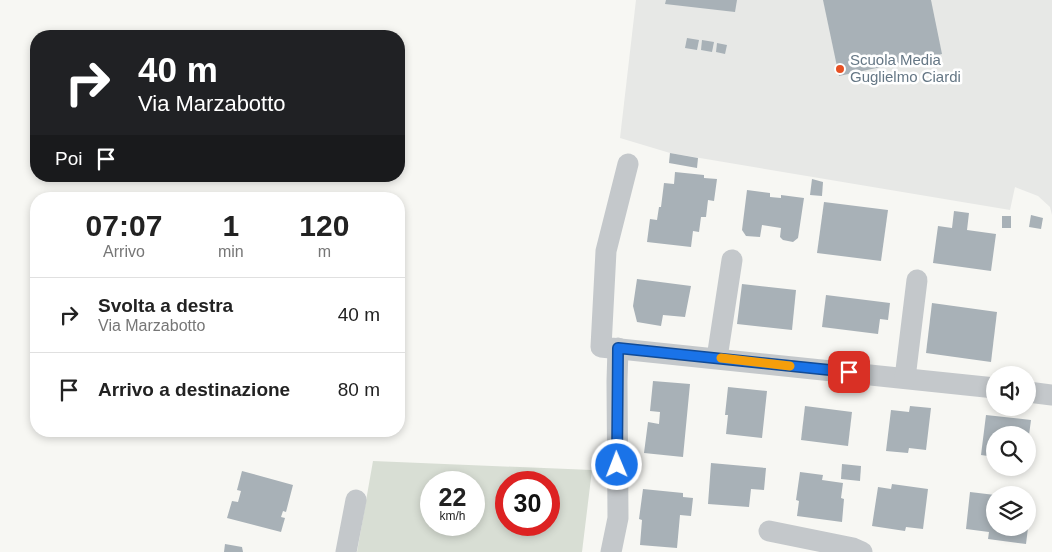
<!DOCTYPE html>
<html lang="it">
<head>
<meta charset="utf-8">
<style>
	:root { --surface:#fff; --page:#f6f6f6; --text:#222; --muted:#767676; --line:#e0e0e0 }
	body { margin:0; font-family:Helvetica,sans-serif; background:var(--page); color:var(--text); height:100vh; display:flex; flex-direction:column; font-size:19px; white-space:nowrap }
	* { box-sizing:border-box; margin:0 }
	p { font-size:16px; color:var(--muted) }
	.icon { flex:none; width:28px; height:28px; fill:none; stroke:currentColor; stroke-width:2; stroke-linecap:round; stroke-linejoin:round }
	.map { position:relative; flex:1; overflow:hidden }
	.details { position:absolute; left:30px; top:192px; width:375px; height:245px; display:flex; flex-direction:column; background:var(--surface); border-radius:20px; box-shadow:0 2px 8px #0003 }
	.details>* { flex:none }
	.top-card { position:absolute; left:30px; top:30px; width:375px; height:152px; border-radius:20px; box-shadow:0 2px 8px #0003; background:#202124; color:#fff; overflow:hidden }
	.controls { position:absolute; left:986px; top:366px; display:grid; gap:10px }
	.controls a { display:grid; place-items:center; width:50px; height:50px; border-radius:50%; background:var(--surface); box-shadow:0 2px 8px #0003; font-size:25px }
	.speed { position:absolute; left:420px; top:471px; display:flex; gap:10px; font-size:25px; font-weight:700; text-align:center }
	.speed>* { display:grid; place-content:center; width:65px; height:65px; border-radius:50%; background:var(--surface); box-shadow:0 2px 8px #0003; line-height:1 }
	.speed small { font-size:12px; font-weight:400 }
	.speed .limit { border:8px solid #d22; background:#fff; color:#111 }
	.pin { position:absolute; display:grid; place-items:center; width:42px; height:42px; color:#fff; margin:-21px; border-radius:10px; box-shadow:0 2px 8px #0006 }
	.me { position:absolute; width:55px; margin:-28px; rotate:359deg; stroke-linejoin:round; filter:drop-shadow(0 0 4px #0008) }
	.turn { display:flex; align-items:center; gap:18px; height:105px; padding:0 25px; font-size:22px }
	.turn .icon { width:65px; height:65px; stroke-width:2.5 }
	.turn b { display:block; font-size:35px; line-height:42px }
	.then { display:flex; align-items:center; height:48px; padding:0 25px; background:#0003; gap:10px; font-size:19px }
	.eta { display:flex; justify-content:space-evenly; align-items:center; height:85px; text-align:center }
	.eta b { font-size:30px; font-weight:700; line-height:35px }
	ul { padding:0; list-style:none }
	li { display:flex; align-items:center; gap:15px; height:75px; padding:0 25px; border-top:1px solid var(--line) }
	li div { flex:1 }
	li b { display:block; font-size:19px }
	li em { font-style:normal }
	.map>svg:first-child { display:block }
	.built { fill:#e7e8e6 }
	.green { fill:#d8ded4; fill-rule:evenodd }
	.building { fill:#a8b1b7 }
	.lines { fill:none; stroke-linecap:round; stroke-linejoin:round }
	.minor { stroke:#c4c8cb; stroke-width:21 }
	.route-casing { stroke:#114b97; stroke-width:12 }
	.route { stroke:#1a73e8; stroke-width:9 }
	.slow { stroke:#f59e0b; stroke-width:9 }
	.poi-dot { fill:#e75023; stroke:#fff; stroke-width:2 }
	.labels { text-anchor:middle; stroke-width:5; stroke-linejoin:round; paint-order:stroke }
	.poi-label { font-size:15px; fill:#657785; stroke:#fff; text-anchor:start }
</style>
</head>
<body>
<div class="map">
<svg width="1052" height="552" viewBox="0 0 1052 552">
	<rect width="100%" height="100%" fill="#f7f7f3"/>
	<polygon class="built" points="636,0 1052,0 1052,215 1050,207 1038,196 1015,187 1010,210 670,153 620,138"/>
	<path class="green" d="M373,461L592,470L582,552H357ZM431,482H474V525H431ZM506,482H549V525H506Z"/>
	<g class="building">
		<polygon points="666,0 737,0 735,12 665,4"/>
		<polygon points="823,0 931,0 942,54 839,76"/>
		<polygon points="687,38 699,40 697,50 685,48"/>
		<polygon points="702,40 714,42 712,52 701,50"/>
		<polygon points="717,43 727,45 725,54 716,52"/>
		<polygon points="670,153 698,158 697,168 669,163"/>
		<polygon points="675,172 704,175 704,178 717,179 714,201 708,200 706,217 701,217 699,232 693,231 691,247 647,242 650,219 657,220 659,207 661,207 664,183 674,184"/>
		<polygon points="812,179 823,182 822,196 810,195"/>
		<polygon points="747,190 770,193 770,197 781,198 781,195 804,198 798,238 793,242 783,240 780,237 781,228 762,225 760,237 746,236 742,230"/>
		<polygon points="824,202 888,210 881,261 817,253"/>
		<polygon points="954,211 969,213 967,230 996,234 991,271 933,263 938,226 952,228"/>
		<polygon points="1031,215 1043,218 1041,229 1029,227"/>
		<rect x="1002" y="216" width="9" height="12"/>
		<polygon points="637,279 691,286 685,317 663,315 661,326 637,322 633,306"/>
		<polygon points="742,284 796,290 792,330 737,324"/>
		<polygon points="826,295 890,303 888,320 880,319 878,334 822,327"/>
		<polygon points="932,303 997,312 991,362 926,353"/>
		<polygon points="653,381 690,384 683,457 644,453 648,422 659,424 660,412 650,411"/>
		<polygon points="728,387 767,391 762,438 726,434 728,415 725,415"/>
		<polygon points="805,406 852,412 848,446 801,440"/>
		<polygon points="910,406 931,408 926,450 909,448 908,453 886,451 891,410 909,412"/>
		<polygon points="986,415 1031,420 1029,435 995,435 995,457 981,455"/>
		<polygon points="711,463 766,468 764,490 751,489 749,507 708,504"/>
		<polygon points="842,464 861,466 860,481 841,479"/>
		<polygon points="242,471 293,485 286,512 283,511 281,517 285,518 281,532 227,518 232,501 238,502 241,491 237,490"/>
		<polygon points="800,472 823,475 822,480 843,483 841,498 844,499 842,522 797,516 799,501 796,500"/>
		<polygon points="892,484 928,489 923,529 906,527 905,531 872,526 878,487 891,489"/>
		<polygon points="643,489 683,493 683,497 693,498 691,516 680,515 677,548 640,545 642,520 639,519"/>
		<polygon points="970,492 995,495 995,528 1028,528 1026,544 988,539 989,532 966,529"/>
		<polygon points="225,544 242,547 243,552 224,552"/>
	</g>
	<g class="lines">
		<g class="minor">
			<polyline points="628,164 606,251 601,347 995,388"/>
			<polyline points="717,358 732,260"/>
			<polyline points="905,378 917,280"/>
			<polyline points="1028,392 1052,395"/>
			<polyline points="769,531 853,548 862,552"/>
			<polyline points="346,552 356,500"/>
			<polyline points="611,552 618,518 617,381 618,348"/>
		</g>
	</g>
	<g class="lines">
		<defs>
			<polyline id="route" points="617,465 618,348 849,372"/>
		</defs>
		<use href="#route" class="route-casing"/>
		<use href="#route" class="route"/>
		<polyline class="slow" points="721,358 790,366"/>
	</g>
	<circle class="poi-dot" cx="840" cy="69" r="5"/>
	<g class="labels">
		<g class="poi-label">
			<text x="850" y="65">Scuola Media<tspan x="850" dy="17">Guglielmo Ciardi</tspan></text>
		</g>
	</g>
</svg>
<div class="controls">
<a><svg class="icon" aria-label="sound" viewBox="0 0 24 24"><path d="M4 9h4l5-4v14l-5-4H4zM17 9q2 3 0 6"/></svg></a>
<a><svg class="icon" aria-label="search" viewBox="0 0 24 24"><circle cx="10" cy="10" r="6"/><path d="M15 15l6 6"/></svg></a>
<a><svg class="icon" aria-label="layers" viewBox="0 0 24 24"><path d="M12 4l9 5-9 5-9-5zM3 14l9 5 9-5"/></svg></a>
</div>
<div class="speed"><div>22<small>km/h</small></div><div class="limit">30</div></div>
<div class="pin" style="left:849px;top:372px;background:#d93025"><svg class="icon" aria-label="arrive" viewBox="0 0 24 24"><path d="M6 21V4h12l-3 4 3 4H6"/></svg></div>
<svg class="me" style="left:617px;top:465px" viewBox="-20 -20 40 40"><circle r="17" fill="#1a73e8" stroke="#fff" stroke-width="3"/><path d="M0-11L8 9 0 5-8 9z" fill="#fff"/></svg>
<div class="top-card">
<div class="turn"><svg class="icon" aria-label="right" viewBox="0 0 24 24"><path d="M7 20v-9h11M14 6l5 5-5 5"/></svg><div><b>40 m</b>Via Marzabotto</div></div>
<div class="then">Poi<svg class="icon" aria-label="arrive" viewBox="0 0 24 24"><path d="M6 21V4h12l-3 4 3 4H6"/></svg></div>
</div>
<section class="details">
<div class="eta">
<div><b>07:07</b><p>Arrivo</p></div>
<div><b>1</b><p>min</p></div>
<div><b>120</b><p>m</p></div>
</div>
<ul>
<li><svg class="icon" aria-label="right" viewBox="0 0 24 24"><path d="M7 20v-9h11M14 6l5 5-5 5"/></svg><div><b>Svolta a destra</b><p>Via Marzabotto</p></div><em>40 m</em></li>
<li><svg class="icon" aria-label="arrive" viewBox="0 0 24 24"><path d="M6 21V4h12l-3 4 3 4H6"/></svg><div><b>Arrivo a destinazione</b></div><em>80 m</em></li>
</ul>
</section>
</div>
</body>
</html>
